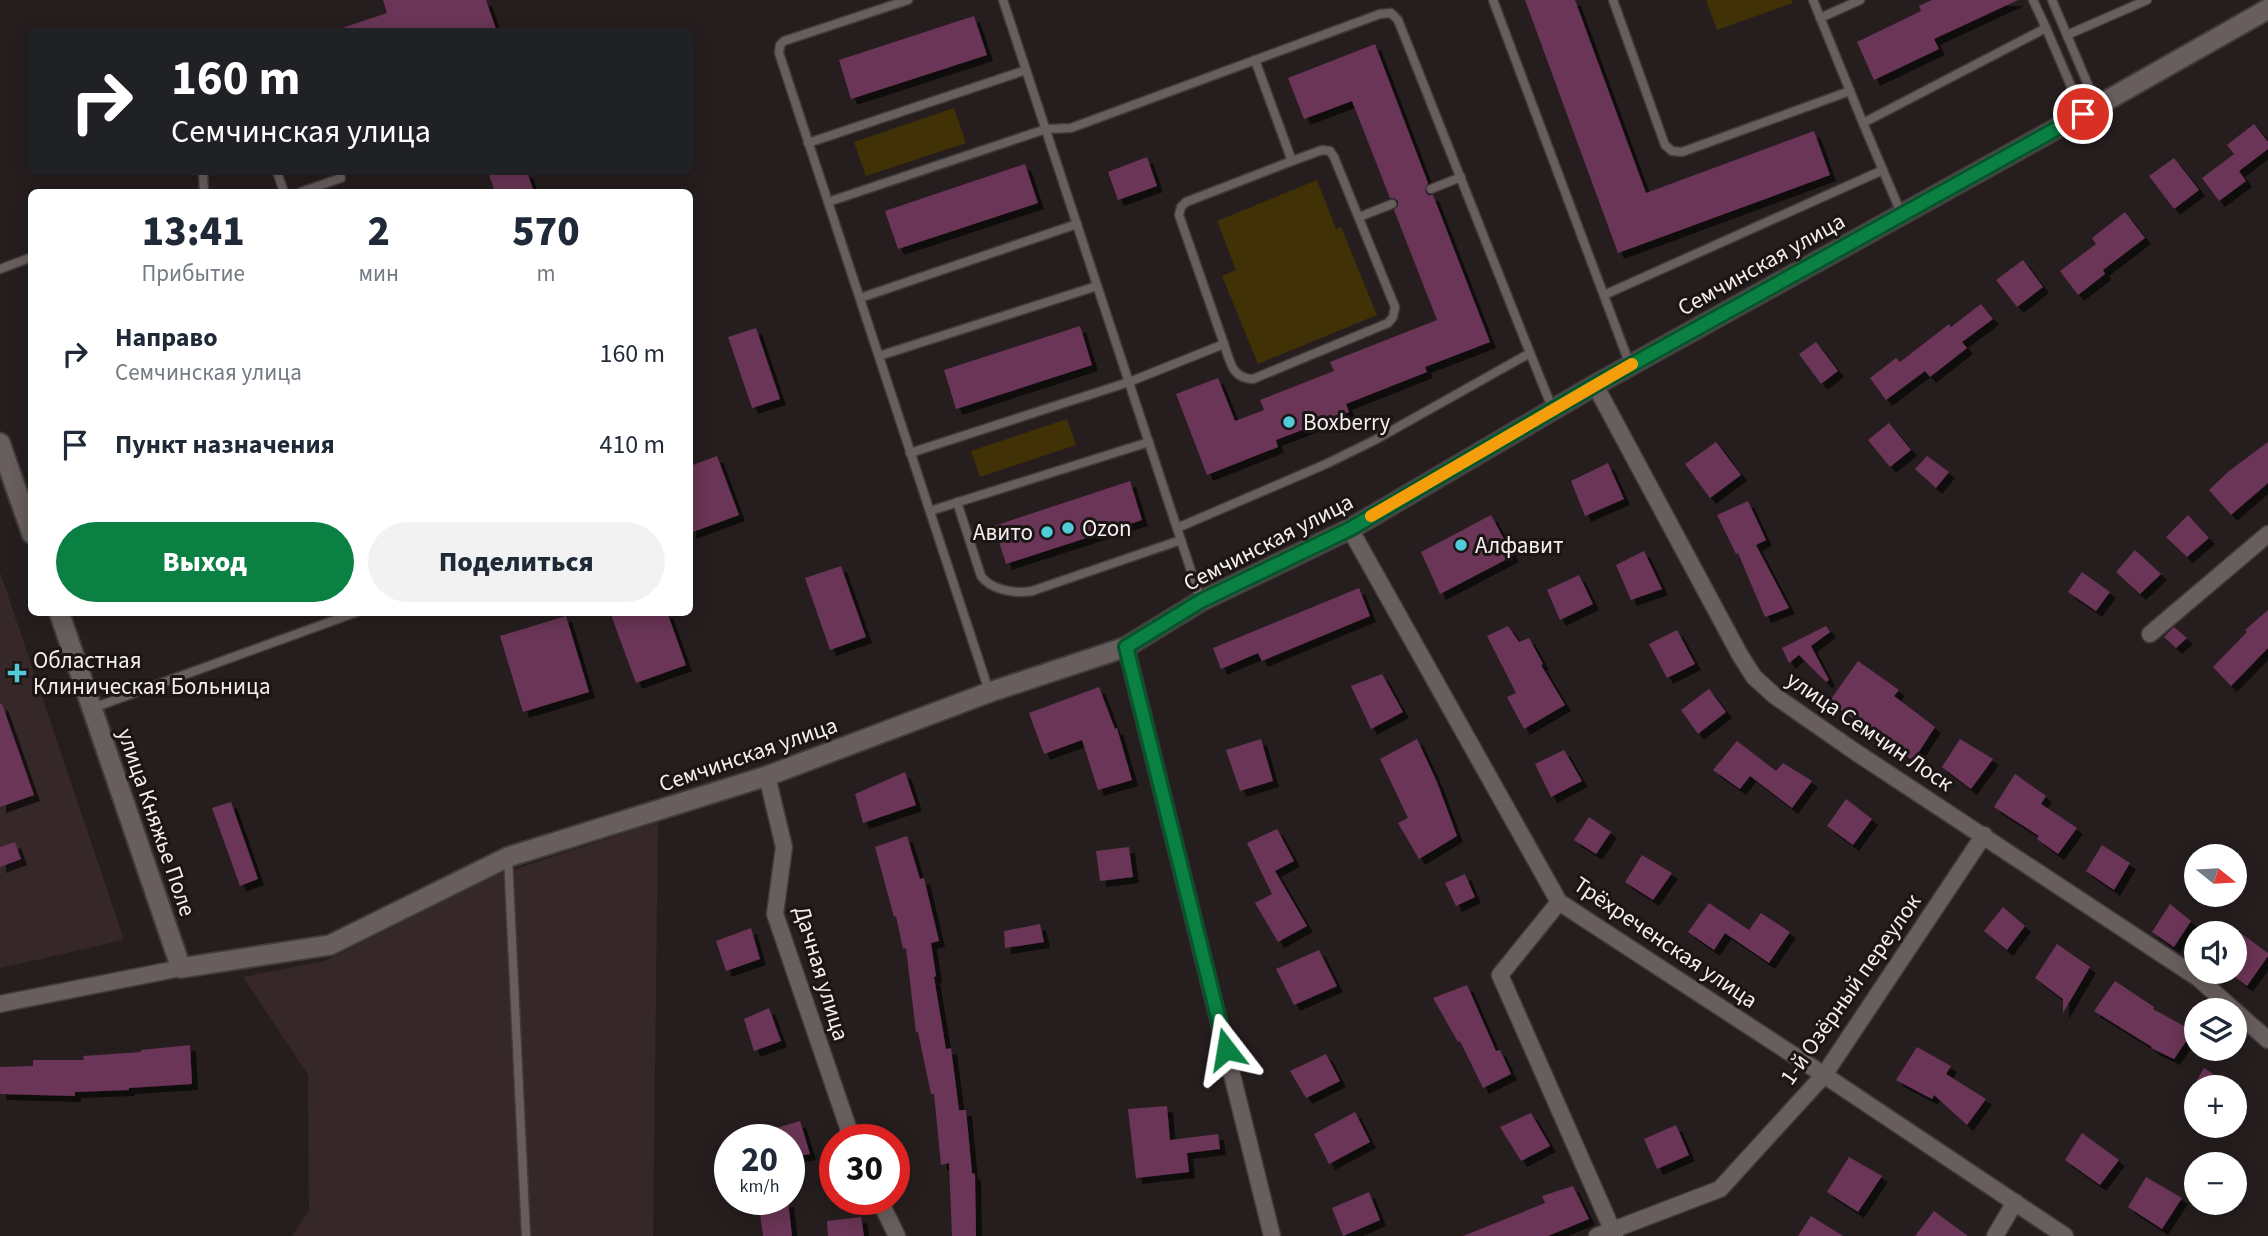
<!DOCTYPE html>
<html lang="ru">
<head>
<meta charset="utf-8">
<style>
	:root { --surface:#fff; --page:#f2f2f3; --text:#1f2937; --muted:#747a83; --accent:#0b8043 }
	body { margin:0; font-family:"Source Sans 3",sans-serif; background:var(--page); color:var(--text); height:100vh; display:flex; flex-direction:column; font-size:26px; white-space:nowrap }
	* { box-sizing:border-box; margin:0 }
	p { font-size:23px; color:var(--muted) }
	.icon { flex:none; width:38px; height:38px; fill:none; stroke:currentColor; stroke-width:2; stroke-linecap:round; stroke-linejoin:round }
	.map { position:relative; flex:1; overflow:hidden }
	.side { position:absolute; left:28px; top:189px; width:665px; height:427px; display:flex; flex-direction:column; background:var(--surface); border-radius:10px; box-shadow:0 4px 18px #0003 }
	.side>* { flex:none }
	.guide { position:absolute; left:28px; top:28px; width:665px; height:147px; border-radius:10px; box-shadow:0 4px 18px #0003; background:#202124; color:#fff; overflow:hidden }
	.needle { width:46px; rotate:108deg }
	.tools { position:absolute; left:2184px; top:844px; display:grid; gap:14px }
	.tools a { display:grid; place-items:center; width:63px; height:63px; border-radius:50%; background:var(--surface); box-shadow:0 4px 18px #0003; font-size:35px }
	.speed { position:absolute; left:714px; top:1124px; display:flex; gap:14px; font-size:35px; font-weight:700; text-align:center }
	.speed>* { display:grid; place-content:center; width:91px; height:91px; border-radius:50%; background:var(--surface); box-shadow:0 4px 18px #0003; line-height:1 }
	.speed small { font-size:18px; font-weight:400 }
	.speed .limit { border:10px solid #d22; background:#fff; color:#111 }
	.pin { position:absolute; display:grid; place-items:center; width:60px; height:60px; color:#fff; margin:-30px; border:4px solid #fff; border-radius:50%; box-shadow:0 2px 7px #0007 }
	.me { position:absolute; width:77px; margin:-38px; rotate:346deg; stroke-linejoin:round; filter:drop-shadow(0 0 5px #0008) }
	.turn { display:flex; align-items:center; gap:24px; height:147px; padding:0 28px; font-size:32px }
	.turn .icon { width:91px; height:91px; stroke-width:2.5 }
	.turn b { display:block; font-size:49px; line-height:60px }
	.eta { display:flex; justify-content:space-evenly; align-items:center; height:119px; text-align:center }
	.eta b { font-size:42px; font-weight:800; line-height:49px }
	.action { display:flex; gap:14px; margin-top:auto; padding:14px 28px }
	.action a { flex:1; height:80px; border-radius:42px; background:var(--accent); color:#fff; font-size:28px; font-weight:800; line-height:80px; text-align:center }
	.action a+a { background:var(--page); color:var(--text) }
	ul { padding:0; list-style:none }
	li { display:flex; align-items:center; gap:21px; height:91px; padding:0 28px }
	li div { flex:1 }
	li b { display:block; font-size:26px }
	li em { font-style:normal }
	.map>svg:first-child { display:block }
	.built { fill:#362828 }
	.green { fill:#413106 }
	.building { fill:#6a3457; filter:url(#shadow) }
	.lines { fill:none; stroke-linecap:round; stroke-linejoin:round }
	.service-casing { stroke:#413b3b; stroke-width:11 }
	.minor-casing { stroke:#413b3b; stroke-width:19 }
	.tertiary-casing { stroke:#413b3b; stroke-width:23 }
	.service { stroke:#685e5e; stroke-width:8 }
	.minor { stroke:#685e5e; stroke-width:16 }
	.tertiary { stroke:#685e5e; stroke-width:19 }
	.route-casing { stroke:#07532c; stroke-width:18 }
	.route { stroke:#0b8043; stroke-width:12 }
	.slow { stroke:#f59e0b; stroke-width:12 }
	.poi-dot { fill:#52cbd8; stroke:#1c1515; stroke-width:2.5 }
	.labels { text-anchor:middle; stroke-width:6; stroke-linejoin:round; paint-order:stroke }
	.street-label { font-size:23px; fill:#f4eeee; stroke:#1c1515 }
	.poi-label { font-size:23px; fill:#f4eeee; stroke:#1c1515; text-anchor:start }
</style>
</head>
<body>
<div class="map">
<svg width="2268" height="1236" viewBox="0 0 2268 1236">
	<defs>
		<filter id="shadow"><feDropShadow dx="6" dy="6" stdDeviation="0" flood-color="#0009"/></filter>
	</defs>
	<rect width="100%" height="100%" fill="#261e1e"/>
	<g class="built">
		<polygon points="0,572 124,940 0,968"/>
		<polygon points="658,822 653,1236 292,1236 309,1210 308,1075 243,977 325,961 497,875"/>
	</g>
	<g class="green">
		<polygon points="1706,0 1792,0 1793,3 1717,30"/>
		<polygon points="954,108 966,143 866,176 854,142"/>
		<polygon points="1317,180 1336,229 1341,227 1377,315 1258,364 1222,276 1236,270 1217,221"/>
		<polygon points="1067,419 1076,445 980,477 971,451"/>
	</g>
	<g class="building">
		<polygon points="383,0 486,0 497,32 339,32 339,29 387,13"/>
		<polygon points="1525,0 1575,0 1646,193 1814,131 1830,175 1618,253"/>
		<polygon points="1932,0 2018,0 1934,39 1939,49 1874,80 1857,42 1921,11 1919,6"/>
		<polygon points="974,16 987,55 851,99 839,60"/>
		<polygon points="1375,44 1428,183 1425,191 1428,195 1433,195 1490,342 1425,367 1427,372 1346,404 1349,412 1276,440 1278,447 1207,475 1176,394 1218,378 1235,421 1264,410 1260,400 1334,371 1330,362 1437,320 1394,210 1398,206 1398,201 1394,198 1390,198 1352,101 1304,119 1288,78"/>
		<polygon points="2254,124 2268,142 2268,149 2239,171 2246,181 2219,201 2202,178 2234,154 2227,145"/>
		<polygon points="1147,157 1157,186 1118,200 1108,172"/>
		<polygon points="2174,158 2199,190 2174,209 2149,176"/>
		<polygon points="1025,164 1038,203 898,249 885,211"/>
		<polygon points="488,172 527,172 534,192 495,192"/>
		<polygon points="2125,212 2145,238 2103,270 2105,274 2078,295 2060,271 2096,244 2092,238"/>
		<polygon points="2023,260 2043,287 2017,307 1996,280"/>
		<polygon points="1981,304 1993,319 1962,342 1967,348 1930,377 1925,371 1886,400 1870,378 1896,358 1900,362 1949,324 1951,327"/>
		<polygon points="1080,326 1092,365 956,409 944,370"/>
		<polygon points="756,328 780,399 752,408 728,337"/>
		<polygon points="1816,342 1838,371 1821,384 1799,354"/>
		<polygon points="1889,423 1911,450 1890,467 1868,440"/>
		<polygon points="1716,442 1741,475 1710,498 1685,464"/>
		<polygon points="2268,442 2268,483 2231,515 2209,490 2229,471"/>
		<polygon points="717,456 739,515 690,533 690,466"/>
		<polygon points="1927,456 1949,472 1936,488 1915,469"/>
		<polygon points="1608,463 1624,499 1585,516 1571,481"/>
		<polygon points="1130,481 1142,520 1006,564 994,526"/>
		<polygon points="1748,501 1766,540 1756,545 1789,608 1765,617 1738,553 1736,554 1717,515"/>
		<polygon points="1491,515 1513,556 1440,594 1421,552"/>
		<polygon points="2188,515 2209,538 2187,557 2166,537"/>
		<polygon points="2135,550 2161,574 2140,594 2116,572"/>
		<polygon points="1644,551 1662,589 1631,600 1616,565"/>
		<polygon points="841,566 866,637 830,650 805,578"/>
		<polygon points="2082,572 2110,592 2096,611 2068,592"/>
		<polygon points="1579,575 1593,604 1560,620 1547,590"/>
		<polygon points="1359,588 1370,616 1262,661 1258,653 1221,669 1213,648"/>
		<polygon points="2268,610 2268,648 2231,686 2213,667 2247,632 2245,630"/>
		<polygon points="610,612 667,612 686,665 636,683"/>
		<polygon points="566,616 589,692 523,712 500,636"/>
		<polygon points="1508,626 1519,642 1529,638 1543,664 1541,665 1565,705 1524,729 1507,697 1516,693 1487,636"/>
		<polygon points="1826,626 1830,632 1811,646 1829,680 1826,682 1799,655 1789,663 1782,648"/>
		<polygon points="2174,627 2187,638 2176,648 2164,637"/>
		<polygon points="1677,630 1695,664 1667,678 1649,644"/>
		<polygon points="1858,661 1899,690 1894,696 1935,727 1913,761 1829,702"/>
		<polygon points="1382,674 1403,712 1371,729 1351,686"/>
		<polygon points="1099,687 1115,729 1117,728 1132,780 1098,790 1082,740 1044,754 1029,713"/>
		<polygon points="1709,689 1726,712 1698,734 1681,710"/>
		<polygon points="0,704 2,704 34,795 0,807"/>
		<polygon points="1261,739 1273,781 1240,791 1226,750"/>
		<polygon points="1417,739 1437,782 1457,836 1419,859 1398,823 1408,818 1380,759"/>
		<polygon points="1960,739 1993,759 1971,789 1942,767"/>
		<polygon points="1737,741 1776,771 1783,763 1812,781 1792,808 1750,776 1740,789 1713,770"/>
		<polygon points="1564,750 1582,781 1551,797 1535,764"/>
		<polygon points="905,772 916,805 863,823 855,794"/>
		<polygon points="2015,774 2046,796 2041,804 2077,828 2058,854 2037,839 2039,836 1994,807"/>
		<polygon points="1846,799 1872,819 1853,845 1827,826"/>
		<polygon points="231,802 258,879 240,886 212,808"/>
		<polygon points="1589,817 1611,832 1596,854 1574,840"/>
		<polygon points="1277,829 1294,861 1275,871 1307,926 1278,942 1255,903 1272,894 1247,843"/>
		<polygon points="907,836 920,879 924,878 939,941 931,943 936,976 934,977 946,1049 951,1048 959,1110 966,1110 972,1173 975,1174 976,1236 952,1236 949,1163 941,1165 934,1094 931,1094 918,1032 916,1032 906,948 903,949 896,916 894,917 875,847"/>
		<polygon points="15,842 21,859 0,867 0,847"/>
		<polygon points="2102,845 2130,863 2114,890 2086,871"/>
		<polygon points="1129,847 1133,877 1100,881 1096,851"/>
		<polygon points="1642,855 1672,873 1653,900 1625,882"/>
		<polygon points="1465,874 1475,897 1456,906 1445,883"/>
		<polygon points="1709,903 1749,930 1761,913 1790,932 1769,963 1725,933 1714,950 1688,932"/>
		<polygon points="2170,904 2191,921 2174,947 2152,932"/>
		<polygon points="2003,907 2025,926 2007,950 1984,931"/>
		<polygon points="1040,924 1044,942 1005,948 1004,931"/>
		<polygon points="751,928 760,959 726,971 716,941"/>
		<polygon points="2235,929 2268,953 2268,956 2247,986 2235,977"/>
		<polygon points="2057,944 2090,967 2063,1013 2063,999 2035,978"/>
		<polygon points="1319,950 1337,986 1294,1005 1276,969"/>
		<polygon points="2115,981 2154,1007 2153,1009 2193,1031 2174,1059 2151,1048 2152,1047 2094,1011"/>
		<polygon points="1467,985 1496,1051 1500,1050 1511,1074 1483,1088 1460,1041 1458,1042 1433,998"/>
		<polygon points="769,1008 781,1041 754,1051 744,1019"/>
		<polygon points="190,1045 192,1084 129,1088 129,1090 75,1092 75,1096 0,1094 0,1067 33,1066 33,1060 84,1060 83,1056 141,1052 141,1050"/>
		<polygon points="1917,1047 1951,1066 1946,1074 1986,1099 1967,1125 1934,1095 1932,1099 1896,1080"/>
		<polygon points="1326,1054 1340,1081 1306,1098 1290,1071"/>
		<polygon points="2204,1068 2233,1087 2193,1087"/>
		<polygon points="1167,1106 1170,1140 1218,1134 1220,1149 1187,1153 1189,1172 1136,1178 1128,1109"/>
		<polygon points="1355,1112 1370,1142 1329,1164 1314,1134"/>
		<polygon points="1531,1113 1550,1146 1521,1161 1500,1127"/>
		<polygon points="800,1121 810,1154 789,1158 789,1139 751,1139 751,1136"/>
		<polygon points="1676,1125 1689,1155 1657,1169 1644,1139"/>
		<polygon points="2082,1133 2119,1160 2100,1185 2065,1160"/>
		<polygon points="1849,1157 1882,1176 1858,1212 1827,1192"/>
		<polygon points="2146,1177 2182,1198 2162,1229 2128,1207"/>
		<polygon points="1573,1186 1589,1219 1548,1236 1463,1236 1545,1203 1542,1196"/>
		<polygon points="1369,1192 1380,1220 1343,1236 1332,1208"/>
		<polygon points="788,1201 792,1236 763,1236 759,1205"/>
		<polygon points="1934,1211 1968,1236 1915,1236"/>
		<polygon points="1811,1216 1843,1236 1798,1236"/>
		<polygon points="861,1217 864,1236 828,1236 827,1221"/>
	</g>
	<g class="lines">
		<defs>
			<g id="service">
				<polyline points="908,0 784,41 780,45 779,53 989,691"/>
				<polyline points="1003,0 1201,601"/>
				<polyline points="1493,0 1630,365"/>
				<polyline points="1613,0 1665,145 1672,151 1682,152 1850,91"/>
				<polyline points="1813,0 1863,123"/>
				<polyline points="2033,0 2046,28"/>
				<polyline points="2052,0 2097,106"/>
				<polyline points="1820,18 1860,0"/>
				<polyline points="2067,35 2147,0"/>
				<polyline points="808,143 1026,70"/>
				<polyline points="203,172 204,192"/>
				<polyline points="277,172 284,192"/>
				<polyline points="1431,189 1461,177"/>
				<polyline points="301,192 341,178 339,172"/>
				<polyline points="828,202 1046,129 1071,128 1380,14 1391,13 1398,20 1530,353"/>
				<polyline points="1901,213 1863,123 2046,28 2083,114"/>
				<polyline points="1359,217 1392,204"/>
				<polyline points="0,269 32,257"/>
				<polyline points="1604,295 1883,170"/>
				<polyline points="860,298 1077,224"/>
				<path d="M1224,344C1230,361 1232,379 1253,379L1388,323L1393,317L1395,307L1334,157L1330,151L1322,150L1292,161L1255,60"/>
				<polyline points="879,356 1097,286"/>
				<polyline points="910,453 1129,382 1224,344 1179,215 1181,207 1186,202 1292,161"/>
				<path d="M957,502L981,576C991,590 1015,594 1032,591L1181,540"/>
				<polyline points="930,511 1149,442"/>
				<polyline points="1177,528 1326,464 1375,440 1530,353 1553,410"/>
				<polyline points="93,708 357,612"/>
				<polyline points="508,857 526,1236"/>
			</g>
			<g id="minor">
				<polyline points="1595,385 1740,655 1754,677 1775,696 1854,751 2198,978 2234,1010"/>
				<polyline points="1350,529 1559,902 1824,1075 2065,1236"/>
				<polyline points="2150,634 2268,534"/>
				<polyline points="1126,647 1272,1236"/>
				<polyline points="767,776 784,847 775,914 852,1139"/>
				<polyline points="1559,902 1500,975 1615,1236"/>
				<polyline points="0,1004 181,968"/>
				<polyline points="2235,1011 2268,1040"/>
				<polyline points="879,1199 897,1236"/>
				<polyline points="1597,1236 1720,1189 1824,1075 1984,835"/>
				<polyline points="1995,1236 2015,1202"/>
			</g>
			<g id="tertiary">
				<polyline points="0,443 32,534"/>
				<polyline points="59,612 181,968 330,945 508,857 767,776 990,692 1126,647 1201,601 1350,529 1595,385 2097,106 2268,9"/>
			</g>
		</defs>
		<use href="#service" class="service-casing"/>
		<use href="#minor" class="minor-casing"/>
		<use href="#tertiary" class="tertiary-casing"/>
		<use href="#service" class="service"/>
		<use href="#minor" class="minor"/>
		<use href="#tertiary" class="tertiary"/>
	</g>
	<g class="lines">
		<defs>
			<polyline id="route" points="1226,1049 1126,647 1201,601 1350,529 1595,385 2083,114"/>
		</defs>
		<use href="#route" class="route-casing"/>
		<use href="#route" class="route"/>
		<polyline class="slow" points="1371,516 1632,364"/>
	</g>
	<g class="poi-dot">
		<circle cx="1289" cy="422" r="7"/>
		<circle cx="1068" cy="528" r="7"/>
		<circle cx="1047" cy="532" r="7"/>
		<circle cx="1461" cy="545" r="7"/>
		<path d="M13.5 662.5h7v7h7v7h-7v7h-7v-7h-7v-7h7z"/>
	</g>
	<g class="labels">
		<g class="street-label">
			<text transform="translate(1761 264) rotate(-29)" y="8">Семчинская улица</text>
			<text transform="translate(1268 542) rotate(-27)" y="8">Семчинская улица</text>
			<text transform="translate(1870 731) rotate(34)" y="8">улица Семчин Лоск</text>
			<text transform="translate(748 754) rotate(-19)" y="8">Семчинская улица</text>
			<text transform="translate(157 822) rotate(71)" y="8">улица Княжье Поле</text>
			<text transform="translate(1666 942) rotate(34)" y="8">Трёхреченская улица</text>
			<text transform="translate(822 973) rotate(73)" y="8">Дачная улица</text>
			<text transform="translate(1850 989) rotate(-55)" y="8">1-й Озёрный переулок</text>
		</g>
		<g class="poi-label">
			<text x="1303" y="430">Boxberry</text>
			<text x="1082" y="536">Ozon</text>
			<text x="1033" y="540" text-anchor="end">Авито</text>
			<text x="1475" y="553">Алфавит</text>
			<text x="33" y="668">Областная<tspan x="33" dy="26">Клиническая Больница</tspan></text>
		</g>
	</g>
</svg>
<div class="tools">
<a><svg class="needle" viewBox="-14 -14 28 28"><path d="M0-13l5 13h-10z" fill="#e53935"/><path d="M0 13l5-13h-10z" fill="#747a83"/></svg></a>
<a><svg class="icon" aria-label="sound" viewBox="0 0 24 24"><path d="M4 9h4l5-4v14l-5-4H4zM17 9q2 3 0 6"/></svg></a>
<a><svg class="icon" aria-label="layers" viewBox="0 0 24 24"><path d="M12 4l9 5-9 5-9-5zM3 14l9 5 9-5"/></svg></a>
<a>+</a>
<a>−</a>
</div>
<div class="speed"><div>20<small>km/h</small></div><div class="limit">30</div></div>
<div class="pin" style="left:2083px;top:114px;background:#d93025"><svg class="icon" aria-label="arrive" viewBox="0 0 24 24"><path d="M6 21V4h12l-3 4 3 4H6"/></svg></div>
<svg class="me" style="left:1226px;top:1049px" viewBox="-20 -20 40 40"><path d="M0-17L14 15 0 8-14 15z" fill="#0b8043" stroke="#fff" stroke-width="4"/></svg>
<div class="guide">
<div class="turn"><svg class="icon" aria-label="right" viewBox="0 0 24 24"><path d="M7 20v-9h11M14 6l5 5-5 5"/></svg><div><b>160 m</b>Семчинская улица</div></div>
</div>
<section class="side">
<div class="eta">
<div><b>13:41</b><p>Прибытие</p></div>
<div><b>2</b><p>мин</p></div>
<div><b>570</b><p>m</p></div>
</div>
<ul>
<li><svg class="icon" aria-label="right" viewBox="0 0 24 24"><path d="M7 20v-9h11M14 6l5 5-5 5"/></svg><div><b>Направо</b><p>Семчинская улица</p></div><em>160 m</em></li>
<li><svg class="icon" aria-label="arrive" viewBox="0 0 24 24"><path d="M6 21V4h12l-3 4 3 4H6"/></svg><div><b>Пункт назначения</b></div><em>410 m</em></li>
</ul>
<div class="action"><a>Выход</a><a>Поделиться</a></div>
</section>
</div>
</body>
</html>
